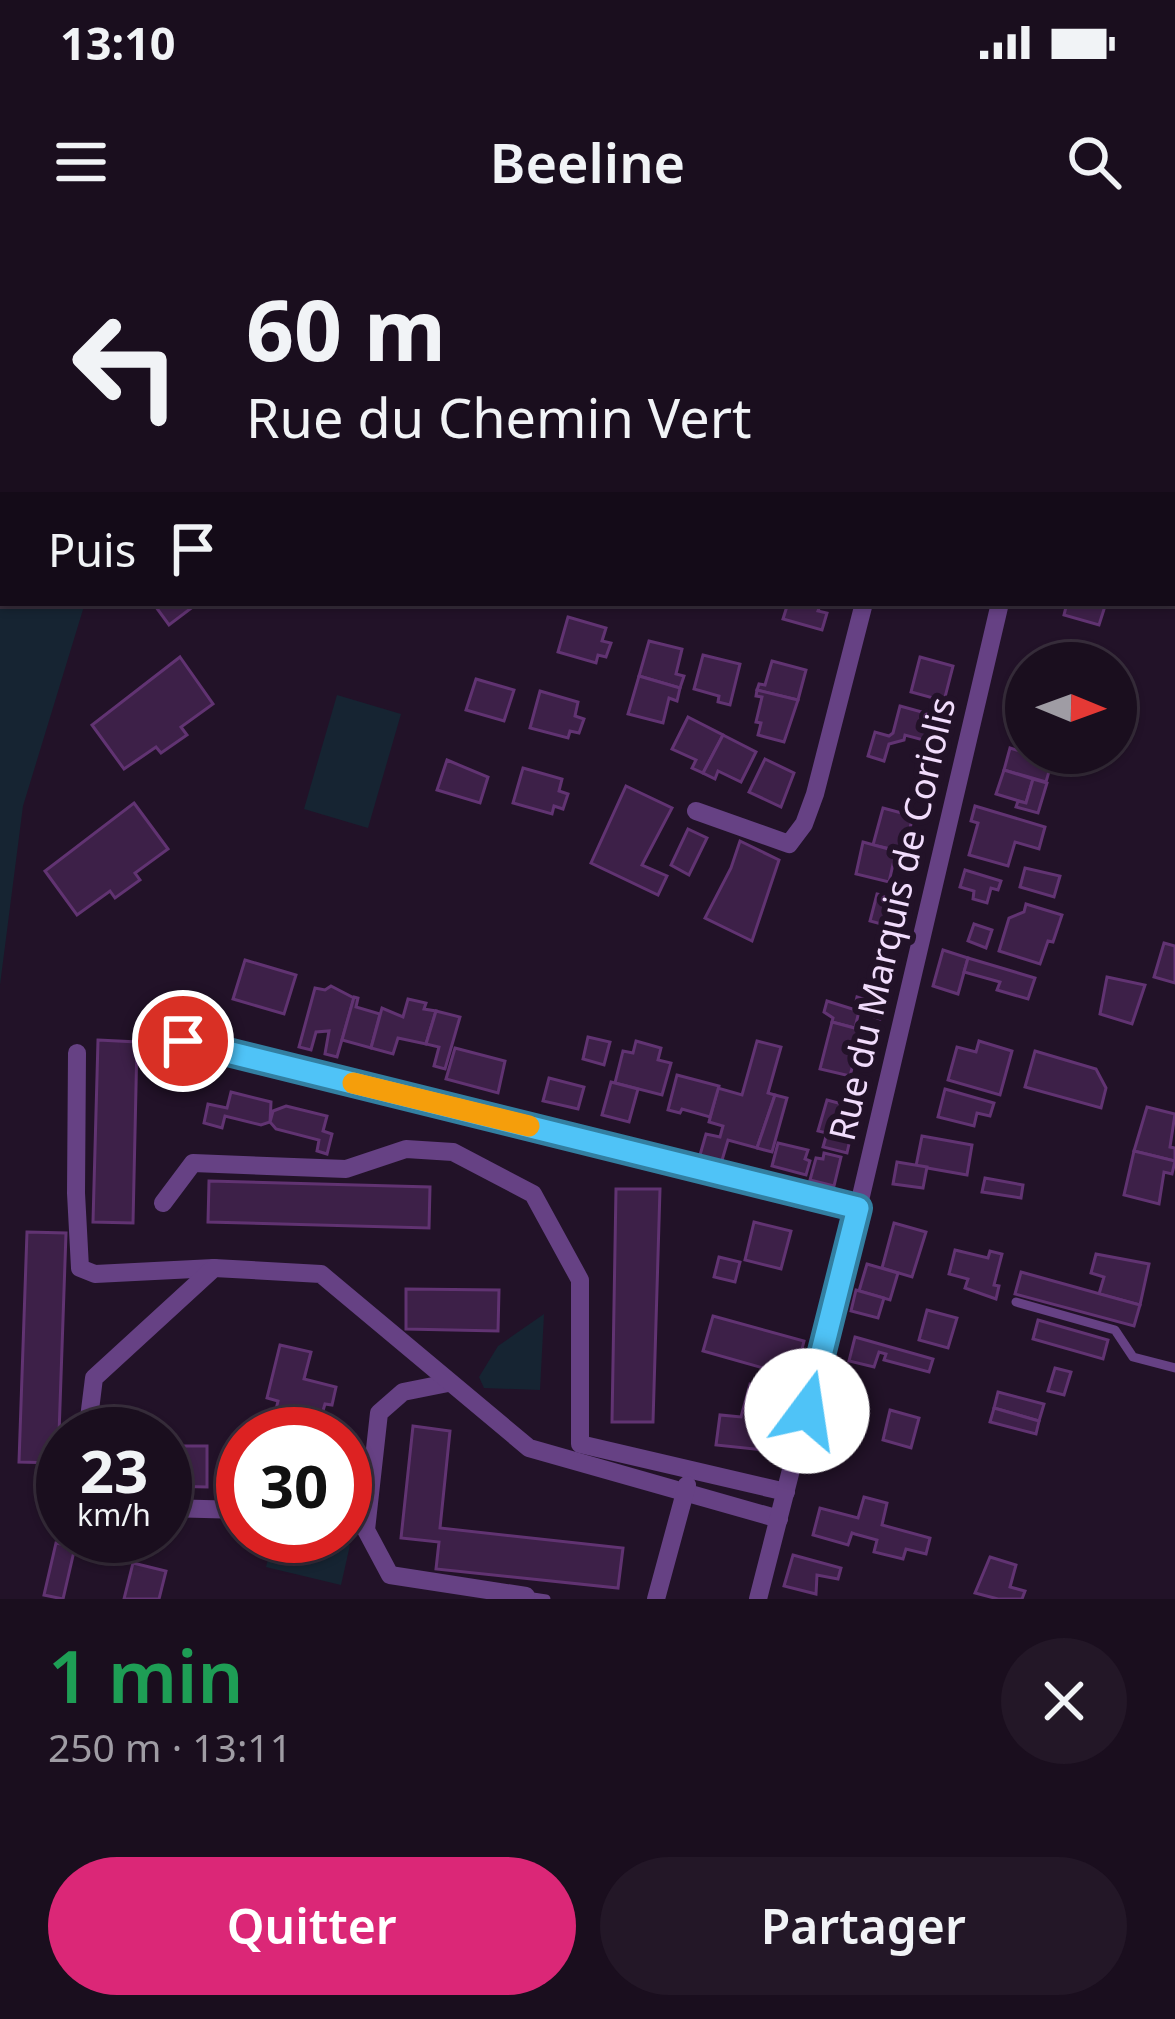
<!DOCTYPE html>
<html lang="fr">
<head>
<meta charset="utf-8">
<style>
	:root { --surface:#1a0e1e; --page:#231727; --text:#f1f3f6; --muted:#9f9ca4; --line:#382e3c; --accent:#db2777 }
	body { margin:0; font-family:"Noto Sans",sans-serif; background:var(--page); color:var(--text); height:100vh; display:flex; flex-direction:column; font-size:45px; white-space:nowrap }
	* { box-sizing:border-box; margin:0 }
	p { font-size:39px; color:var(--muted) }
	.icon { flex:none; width:66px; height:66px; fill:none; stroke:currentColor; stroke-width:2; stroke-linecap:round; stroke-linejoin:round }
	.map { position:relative; height:1359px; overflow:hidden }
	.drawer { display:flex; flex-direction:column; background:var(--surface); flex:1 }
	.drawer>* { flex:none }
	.banner { position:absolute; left:0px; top:0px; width:1176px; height:366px; box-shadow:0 3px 9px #0004,0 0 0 3px var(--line); background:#1a0e1e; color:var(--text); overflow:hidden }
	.needle { width:78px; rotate:91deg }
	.fabs { position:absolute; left:1005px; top:402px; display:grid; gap:24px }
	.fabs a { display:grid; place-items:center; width:132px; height:132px; border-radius:50%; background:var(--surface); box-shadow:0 3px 9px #0004,0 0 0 3px var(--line); font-size:60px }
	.speed { position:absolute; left:36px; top:1167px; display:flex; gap:24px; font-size:60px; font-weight:700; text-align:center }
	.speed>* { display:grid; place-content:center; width:156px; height:156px; border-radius:50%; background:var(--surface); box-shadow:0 3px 9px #0004,0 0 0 3px var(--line); line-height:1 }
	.speed small { font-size:30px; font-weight:400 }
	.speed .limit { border:18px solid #d22; background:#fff; color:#111 }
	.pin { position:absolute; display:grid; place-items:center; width:102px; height:102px; color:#fff; margin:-51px; border:6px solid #fff; border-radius:50%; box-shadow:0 3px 12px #0007 }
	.me { position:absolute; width:132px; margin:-66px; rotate:14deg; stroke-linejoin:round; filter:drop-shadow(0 0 9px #0008) }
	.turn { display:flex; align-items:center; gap:42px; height:252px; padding:0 48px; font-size:54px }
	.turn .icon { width:156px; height:156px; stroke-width:2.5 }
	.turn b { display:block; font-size:84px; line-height:102px }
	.then { display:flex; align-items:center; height:114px; padding:0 48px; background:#0003; gap:24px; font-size:45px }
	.round { display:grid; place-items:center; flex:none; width:126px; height:126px; border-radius:63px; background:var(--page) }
	.overview { display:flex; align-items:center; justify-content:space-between; height:204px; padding:0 48px }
	h1 { font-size:72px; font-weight:600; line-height:90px; color:#1e9e55 }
	.action { display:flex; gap:24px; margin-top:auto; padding:24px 48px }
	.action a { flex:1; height:138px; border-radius:72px; background:var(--accent); color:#fff; font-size:48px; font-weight:600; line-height:138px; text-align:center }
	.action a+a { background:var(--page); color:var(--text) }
	.status { display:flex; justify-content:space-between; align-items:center; height:84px; padding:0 60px; background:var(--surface); direction:ltr }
	.status svg { height:33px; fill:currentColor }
	header { display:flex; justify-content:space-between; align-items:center; height:156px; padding:0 48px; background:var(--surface); font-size:54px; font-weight:600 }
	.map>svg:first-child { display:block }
	.green { fill:#162432 }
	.building { fill:#3d2048; stroke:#613372; stroke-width:3 }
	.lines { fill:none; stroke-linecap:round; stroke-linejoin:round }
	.lane { stroke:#664184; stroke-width:9 }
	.street { stroke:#664184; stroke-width:18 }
	.route-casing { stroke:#337fa1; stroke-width:30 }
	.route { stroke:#4fc3f7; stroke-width:21 }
	.slow { stroke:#f59e0b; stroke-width:21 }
	.labels { text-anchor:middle; stroke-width:12; stroke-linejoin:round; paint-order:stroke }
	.street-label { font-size:36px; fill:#f1dcfc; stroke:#221228 }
</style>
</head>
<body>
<div class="status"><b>13:10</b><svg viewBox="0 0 49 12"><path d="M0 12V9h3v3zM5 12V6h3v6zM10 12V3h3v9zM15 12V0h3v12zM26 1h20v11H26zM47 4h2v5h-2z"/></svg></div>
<header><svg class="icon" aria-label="menu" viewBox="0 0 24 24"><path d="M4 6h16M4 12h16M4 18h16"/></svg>Beeline<svg class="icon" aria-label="search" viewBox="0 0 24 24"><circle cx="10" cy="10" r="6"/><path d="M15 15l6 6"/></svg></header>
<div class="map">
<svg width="1175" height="1359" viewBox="0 0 1175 1359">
	<rect width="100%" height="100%" fill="#221228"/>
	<g class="green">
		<polygon points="0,0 85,3 3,3 3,363 85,363 23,566 0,745"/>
		<polygon points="337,455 401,474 368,588 304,569"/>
		<polygon points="544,1074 540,1150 484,1148 479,1137 498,1106"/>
		<polygon points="274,1296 313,1296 350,1305 341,1345 266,1327"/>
	</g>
	<g class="building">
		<polygon points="795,0 984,0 983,3"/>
		<polygon points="153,363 198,363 169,385"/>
		<polygon points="788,363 821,363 818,371 827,373 822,390 783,379"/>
		<polygon points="1067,363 1106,363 1099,385 1064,375"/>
		<polygon points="568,377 606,388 602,401 611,403 606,417 598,415 596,423 558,412"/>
		<polygon points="649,401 682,409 676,434 684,436 680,448 639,436"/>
		<polygon points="703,415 740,424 730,465 718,462 719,456 694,449"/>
		<polygon points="180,417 213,464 181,487 187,495 161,513 156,507 124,529 92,485"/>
		<polygon points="920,417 953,426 944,461 911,452"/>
		<polygon points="772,421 806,430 798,460 757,450 759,444 765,445"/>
		<polygon points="639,436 680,448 677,461 669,458 663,483 628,474"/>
		<polygon points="476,439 514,450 504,481 466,470"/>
		<polygon points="757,450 798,460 784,502 758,495 761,483 756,482 762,457 756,456"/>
		<polygon points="540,451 578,462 575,476 584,479 579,493 570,491 568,498 530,488"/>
		<polygon points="900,466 933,475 927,501 905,495 904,500 889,504 884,521 868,516 875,492 889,496 893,493"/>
		<polygon points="688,477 723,495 703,533 692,528 696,520 672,509"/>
		<polygon points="723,495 756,512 741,542 718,531 715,539 703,533"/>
		<polygon points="1010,508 1052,521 1046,542 1004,530"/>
		<polygon points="765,519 794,533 781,567 749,552"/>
		<polygon points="447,520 488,537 480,563 437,550"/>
		<polygon points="523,528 562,539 559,551 568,554 563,569 554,566 552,574 513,563"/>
		<polygon points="1004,530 1033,539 1026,563 996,554"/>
		<polygon points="1033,539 1047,543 1038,573 1016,567 1018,561 1026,563"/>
		<polygon points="626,546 672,568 642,625 667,636 658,655 591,623"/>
		<polygon points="134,563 168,609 135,633 140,640 115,658 110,651 77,675 45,631"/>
		<polygon points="975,566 1045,587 1039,609 1015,602 1008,626 969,615 978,583 971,581"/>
		<polygon points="883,568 913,576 904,612 873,605"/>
		<polygon points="688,589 707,598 689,635 671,625"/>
		<polygon points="740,601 779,620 752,701 705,678 731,628"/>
		<polygon points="863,602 896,611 889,642 856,634"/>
		<polygon points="1025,628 1060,636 1054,657 1020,647"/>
		<polygon points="965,630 1001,641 998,650 991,648 987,663 973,659 974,651 960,647"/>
		<polygon points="877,654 908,662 904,679 898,678 896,688 870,681"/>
		<polygon points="1026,664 1062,675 1053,702 1048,701 1040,724 999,711 1009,678 1024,672"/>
		<polygon points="974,684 992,690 986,708 968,701"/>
		<polygon points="1164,703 1175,706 1175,743 1154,737"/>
		<polygon points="943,710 968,718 958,754 933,746"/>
		<polygon points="968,718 1035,738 1028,759 997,750 1000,742 964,732"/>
		<polygon points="245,720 296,735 284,774 233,759"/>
		<polygon points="1107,737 1145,745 1132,784 1100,774"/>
		<polygon points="331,746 354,758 337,817 325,814 329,791 316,792 311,810 299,807 315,748 325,750"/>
		<polygon points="354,757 358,758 356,767 380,774 371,808 342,800"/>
		<polygon points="857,757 883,766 880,779 854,770"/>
		<polygon points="408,759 426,763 424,769 436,771 426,804 398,798 393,814 371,808 382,768 403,777"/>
		<polygon points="827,761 859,771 855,788 832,782 833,778 824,772"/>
		<polygon points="436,771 460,777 445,829 434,826 439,807 426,804"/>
		<polygon points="832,782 862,790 850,836 820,829"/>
		<polygon points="588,797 610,802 604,825 583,819"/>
		<polygon points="98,800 137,802 133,983 93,982"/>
		<polygon points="636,801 661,808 658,820 671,823 662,855 615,843 623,811 633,813"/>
		<polygon points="757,801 781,807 768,853 775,855 757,908 728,900 720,927 698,922 706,894 720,897 723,886 709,882 718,848 742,855"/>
		<polygon points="979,801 1012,811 1000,855 948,840 957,807 976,812"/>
		<polygon points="455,808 505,821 498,853 446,839"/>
		<polygon points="1035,811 1096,829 1106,848 1101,868 1025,847"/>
		<polygon points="677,835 719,846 710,877 682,869 680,873 668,870"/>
		<polygon points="549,838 584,847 578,869 543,861"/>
		<polygon points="611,842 638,849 629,882 602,875"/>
		<polygon points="945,849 994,863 990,876 977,873 974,886 938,877"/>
		<polygon points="231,852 271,862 270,882 261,885 225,876 222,888 204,883 208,864 227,868"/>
		<polygon points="775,855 787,858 772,912 757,908"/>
		<polygon points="827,860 857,868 847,913 823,907 827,893 818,891"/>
		<polygon points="286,866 327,876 323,891 332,894 327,914 317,911 319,900 276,889 270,882 273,871"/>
		<polygon points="1147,867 1175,874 1170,907 1175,908 1175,921 1134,911"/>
		<polygon points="922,896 972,905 967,935 916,926"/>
		<polygon points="778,903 808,910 805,919 810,921 806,935 772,926"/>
		<polygon points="1134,911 1175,921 1172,934 1164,932 1159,964 1124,955"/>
		<polygon points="824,913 841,917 834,946 810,940 816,918 823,919"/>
		<polygon points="897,922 927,927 923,948 893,944"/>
		<polygon points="985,938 1023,945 1021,958 982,952"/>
		<polygon points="209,941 430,947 429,988 208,982"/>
		<polygon points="616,949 660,949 653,1182 612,1182"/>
		<polygon points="754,982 791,991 781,1029 745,1020"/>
		<polygon points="894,983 926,992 912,1037 882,1028"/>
		<polygon points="27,992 66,993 58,1223 19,1222"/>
		<polygon points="955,1010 988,1018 990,1011 1002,1014 994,1045 999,1046 996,1059 965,1048 968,1039 949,1034"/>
		<polygon points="1096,1014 1149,1024 1140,1065 1099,1054 1104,1037 1091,1033"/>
		<polygon points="719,1017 740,1022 735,1042 714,1037"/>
		<polygon points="867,1024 898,1033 890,1060 859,1051"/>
		<polygon points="1021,1032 1140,1065 1134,1086 1015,1054"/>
		<polygon points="406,1049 499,1050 498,1091 406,1089"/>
		<polygon points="856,1050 884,1058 878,1078 851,1071"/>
		<polygon points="927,1070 957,1078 948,1108 919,1100"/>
		<polygon points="713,1076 804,1101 795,1137 703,1111"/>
		<polygon points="1038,1080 1108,1100 1103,1119 1033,1099"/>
		<polygon points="855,1097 933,1119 929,1132 884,1120 886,1114 879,1112 874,1127 849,1121"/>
		<polygon points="280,1105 311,1112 304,1139 336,1147 332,1165 325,1164 322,1174 318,1173 313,1194 270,1194 278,1161 267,1158"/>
		<polygon points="1055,1128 1071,1132 1064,1155 1048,1151"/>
		<polygon points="750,1144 779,1152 764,1210 716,1205 720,1175 741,1177"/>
		<polygon points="998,1152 1044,1164 1039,1181 994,1168"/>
		<polygon points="994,1168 1039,1181 1036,1194 990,1182"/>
		<polygon points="890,1170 919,1178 911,1208 883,1200"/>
		<polygon points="413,1186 450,1191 440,1288 623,1308 618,1348 436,1329 439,1302 401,1298"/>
		<polygon points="165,1206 207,1206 207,1247 165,1246"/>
		<polygon points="864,1257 887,1263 882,1285 930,1298 926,1314 906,1309 903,1319 874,1312 877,1300 855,1294 852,1293 848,1305 813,1295 820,1268 858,1278"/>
		<polygon points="56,1303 75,1307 63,1359 44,1355"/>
		<polygon points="793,1315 841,1328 838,1339 817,1335 816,1354 784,1346"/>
		<polygon points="990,1317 1016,1325 1010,1347 1025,1351 1022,1359 998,1359 975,1353"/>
		<polygon points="133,1323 166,1331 159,1359 124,1359"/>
	</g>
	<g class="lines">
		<g class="lane">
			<polyline points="190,0 191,3"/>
			<polyline points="1016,1062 1115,1090 1133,1117 1175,1128"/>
			<polyline points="526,1356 546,1359"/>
		</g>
		<g class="street">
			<polyline points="1087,3 1087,0"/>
			<polyline points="696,571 789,604 804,584 815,554 864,363"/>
			<polyline points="183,801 858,968"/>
			<polyline points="77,813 76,953 80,1028 95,1034 214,1028"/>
			<polyline points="163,963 193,923 346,929 406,909 453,912 533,954 580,1040 580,1204 786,1252"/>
			<polyline points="448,1143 403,1152 379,1173 366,1290 390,1335 526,1356"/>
			<polyline points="87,1194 94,1138 214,1028 321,1034 529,1208 779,1279"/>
			<polyline points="165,1268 243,1270"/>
			<polyline points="345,1268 370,1252"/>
			<polyline points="656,1359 687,1245"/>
			<polyline points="758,1359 861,956 1000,363"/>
		</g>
	</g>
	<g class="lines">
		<defs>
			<polyline id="route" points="183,801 858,968 807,1171"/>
		</defs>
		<use href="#route" class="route-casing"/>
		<use href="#route" class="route"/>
		<polyline class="slow" points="353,843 529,886"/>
	</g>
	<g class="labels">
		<g class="street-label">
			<text transform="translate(892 679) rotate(-77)" y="13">Rue du Marquis de Coriolis</text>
		</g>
	</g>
</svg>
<div class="fabs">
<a><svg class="needle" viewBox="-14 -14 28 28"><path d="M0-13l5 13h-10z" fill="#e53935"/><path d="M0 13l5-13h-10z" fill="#9f9ca4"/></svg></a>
</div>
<div class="speed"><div>23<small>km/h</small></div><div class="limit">30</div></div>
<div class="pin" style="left:183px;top:801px;background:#d93025"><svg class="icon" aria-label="arrive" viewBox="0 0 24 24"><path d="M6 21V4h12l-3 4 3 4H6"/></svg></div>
<svg class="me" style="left:807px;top:1171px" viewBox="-20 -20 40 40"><circle r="19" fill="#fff"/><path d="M0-13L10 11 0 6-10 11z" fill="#4fc3f7"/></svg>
<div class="banner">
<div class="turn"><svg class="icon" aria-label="left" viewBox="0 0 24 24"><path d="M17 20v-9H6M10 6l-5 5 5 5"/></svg><div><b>60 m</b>Rue du Chemin Vert</div></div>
<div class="then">Puis<svg class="icon" aria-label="arrive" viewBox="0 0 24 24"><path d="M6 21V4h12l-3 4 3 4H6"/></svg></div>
</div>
</div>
<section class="drawer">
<div class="overview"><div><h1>1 min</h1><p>250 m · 13:11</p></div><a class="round"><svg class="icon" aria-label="close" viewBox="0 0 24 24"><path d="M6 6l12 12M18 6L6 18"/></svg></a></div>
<div class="action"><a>Quitter</a><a>Partager</a></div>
</section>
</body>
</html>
